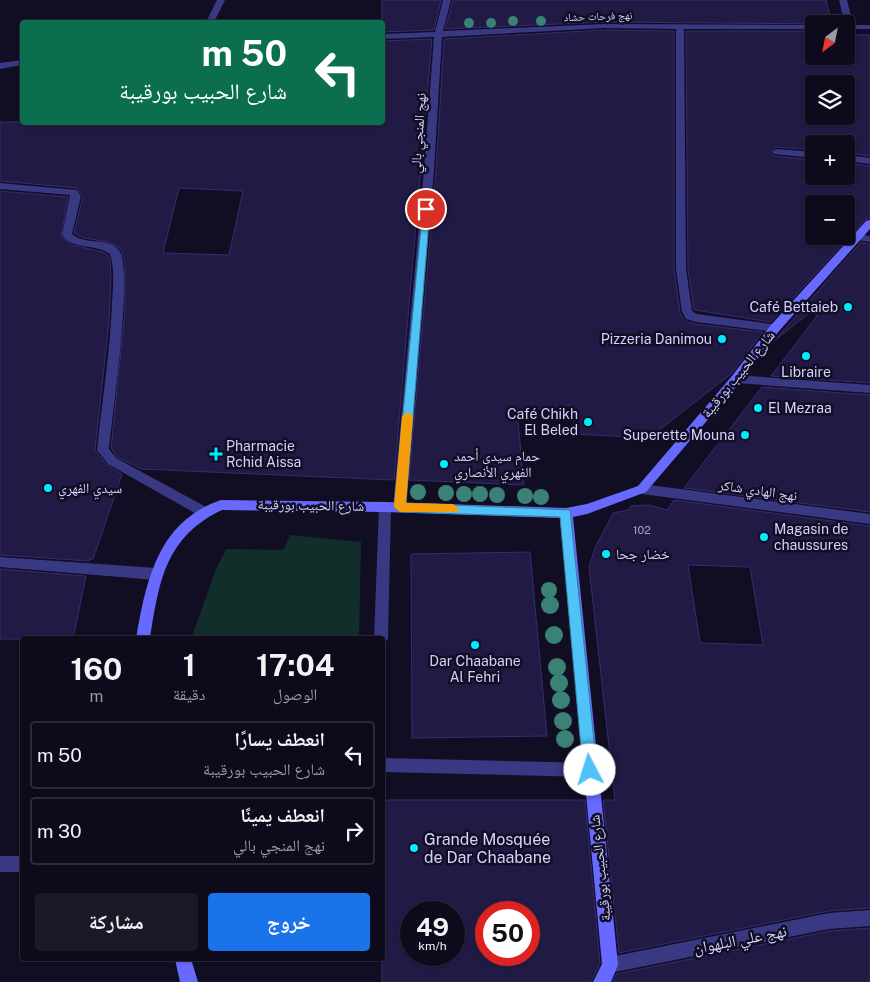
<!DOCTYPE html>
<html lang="ar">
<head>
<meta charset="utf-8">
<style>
	:root { --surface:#0d0a1b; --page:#1b1828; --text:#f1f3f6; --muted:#9a9aa3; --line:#2d2b3a; --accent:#1a73e8 }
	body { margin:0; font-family:"Public Sans","Noto Naskh Arabic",sans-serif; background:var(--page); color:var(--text); direction:rtl; height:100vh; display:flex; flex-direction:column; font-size:19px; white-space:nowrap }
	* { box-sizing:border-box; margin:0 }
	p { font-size:16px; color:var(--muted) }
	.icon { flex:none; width:28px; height:28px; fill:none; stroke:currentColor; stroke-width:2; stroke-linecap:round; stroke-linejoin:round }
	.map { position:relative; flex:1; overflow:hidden; direction:ltr }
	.drawer { position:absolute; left:20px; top:636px; width:365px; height:325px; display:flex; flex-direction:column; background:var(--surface); border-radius:5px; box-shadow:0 1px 4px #0004,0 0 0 1px var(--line); direction:rtl }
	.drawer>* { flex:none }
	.guide { position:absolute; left:20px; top:20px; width:365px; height:105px; border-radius:5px; box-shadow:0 1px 4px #0004,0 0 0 1px var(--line); direction:rtl; background:#0b6e4f; color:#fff; overflow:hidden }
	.needle { width:32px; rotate:212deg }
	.controls { position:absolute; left:805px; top:15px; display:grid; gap:10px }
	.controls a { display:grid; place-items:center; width:50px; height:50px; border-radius:5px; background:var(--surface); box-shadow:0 1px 4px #0004,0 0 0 1px var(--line); font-size:25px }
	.speed { position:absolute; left:400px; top:901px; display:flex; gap:10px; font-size:25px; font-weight:700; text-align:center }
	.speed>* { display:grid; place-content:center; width:65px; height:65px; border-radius:50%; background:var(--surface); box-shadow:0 1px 4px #0004,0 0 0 1px var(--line); line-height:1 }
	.speed small { font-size:12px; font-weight:400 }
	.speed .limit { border:8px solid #d22; background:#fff; color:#111 }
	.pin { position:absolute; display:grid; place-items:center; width:42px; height:42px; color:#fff; margin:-21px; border:2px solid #fff; border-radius:50%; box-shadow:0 1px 5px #0007 }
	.me { position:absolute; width:55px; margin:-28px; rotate:355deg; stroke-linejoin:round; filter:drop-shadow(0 0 4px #0008) }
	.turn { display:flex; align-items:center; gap:18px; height:105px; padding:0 15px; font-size:22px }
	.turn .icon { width:65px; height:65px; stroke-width:2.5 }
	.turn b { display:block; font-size:35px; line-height:42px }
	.eta { display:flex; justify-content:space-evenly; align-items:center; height:85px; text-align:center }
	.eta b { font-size:30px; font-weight:700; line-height:35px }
	.cta { display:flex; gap:10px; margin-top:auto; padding:10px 15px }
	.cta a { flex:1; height:58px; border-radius:5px; background:var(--accent); color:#fff; font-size:20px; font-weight:700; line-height:58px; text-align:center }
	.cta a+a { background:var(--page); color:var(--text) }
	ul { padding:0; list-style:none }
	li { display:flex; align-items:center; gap:15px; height:68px; margin:0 10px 8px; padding:0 5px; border:2px solid var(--line); border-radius:5px }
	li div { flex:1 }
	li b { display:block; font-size:19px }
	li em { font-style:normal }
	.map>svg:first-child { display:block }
	.green { fill:#112e2b }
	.building { fill:#211a45; stroke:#372c71; fill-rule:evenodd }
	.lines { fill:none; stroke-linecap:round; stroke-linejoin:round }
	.service { fill:#393983; fill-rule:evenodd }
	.pedestrian { fill:#393983; fill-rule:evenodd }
	.minor { fill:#393983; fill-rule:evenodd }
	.secondary { fill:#686aff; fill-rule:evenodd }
	.tree { fill:#3a8176 }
	.route { fill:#4fc3f7; stroke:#337fa1 }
	.slow { fill:#f59e0b }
	.poi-dot { fill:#00ecfc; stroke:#110e24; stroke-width:2 }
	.labels { text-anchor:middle; stroke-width:5; stroke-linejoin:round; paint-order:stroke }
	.far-street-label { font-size:11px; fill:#d4d1ff; stroke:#110e24 }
	.number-label { font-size:11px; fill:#a7a3d0 }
	.street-label { font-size:14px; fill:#d4d1ff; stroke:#110e24 }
	.poi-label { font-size:14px; fill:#d4d1ff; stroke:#110e24; text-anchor:start }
	.near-poi-label { font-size:16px; fill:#d4d1ff; stroke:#110e24; text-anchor:start }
	.near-street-label { font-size:16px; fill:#d4d1ff; stroke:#110e24 }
</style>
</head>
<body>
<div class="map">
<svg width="870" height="982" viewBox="0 0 870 982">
	<rect width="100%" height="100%" fill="#110e24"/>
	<polygon class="green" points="290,535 361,542 359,639 191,639 216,569 226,549 283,550"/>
	<g class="building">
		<polygon points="382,0 441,0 434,30 382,32"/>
		<polygon points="453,0 826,0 832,24 604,22 445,29"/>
		<polygon points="604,30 674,31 674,269 680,313 685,321 695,324 763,332 731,374 654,434 630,437 575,434 572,405 517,411 524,485 409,480 436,170 444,39"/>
		<path d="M686,31H814V56H846V35H870V156L846,153V144H814V150L777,147L770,152L774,156L814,160V176H846V163L870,166V218L865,220L771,322L694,310L688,269ZM814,84H846V116H814ZM814,204H846V236H814Z"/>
		<path d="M432,39L394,480L141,469L117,457L111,448L125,312V262L121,249L109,242L84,238L74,233L83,196L77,188L0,181V122H382V41ZM179,188L243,191L229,255L163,253Z"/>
		<polygon points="0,191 68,197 61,236 72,245 103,252 108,255 110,260 111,278 109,322 95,450 107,465 122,474 93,559 89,559 89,561 0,555"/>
		<polygon points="861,242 870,244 870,383 771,376 817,316 812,311 774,341"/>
		<polygon points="762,387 870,395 870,512 684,488"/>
		<path d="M674,500L870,526V908L829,911L619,953L603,800H615L589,567L595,548L613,513L629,510L631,506L649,505L667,510ZM688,565L750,567L763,645L700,643Z"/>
		<polygon points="530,552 547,736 412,738 411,554"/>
		<polygon points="0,569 86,576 73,639 0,639"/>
		<path d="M382,800H585L600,964L591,982H382ZM411,912H454V955H411ZM486,912H529V955H486Z"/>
		<polygon points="870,928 870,982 613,982 616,974 829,931"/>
	</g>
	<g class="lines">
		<polygon class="service" points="385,502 389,503 391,507 388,639 382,645 382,639 374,639 379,507 381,503"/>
		<g class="pedestrian">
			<polygon points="382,758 590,763 595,765 598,770 595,775 590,777 382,772"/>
			<rect x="0" y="856" width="22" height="16"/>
		</g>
		<g class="minor">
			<polygon points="217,0 225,0 214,22 206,22"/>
			<polygon points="443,0 451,0 443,31 604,24 814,25 814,29 684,29 686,269 692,311 697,314 779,325 781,328 779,331 775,332 696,322 686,319 682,312 676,269 676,29 604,28 442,37 434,170 405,507 403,511 395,511 393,507 424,170 434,37 382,39 382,34 435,32"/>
			<polygon points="839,0 847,0 853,25 870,25 870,29 846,29"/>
			<polygon points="22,60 22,65 0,69 0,63"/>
			<polygon points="777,149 814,152 814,158 774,154 772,152"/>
			<polygon points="846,155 870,158 870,164 846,161"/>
			<path d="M0,183L77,190L81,196L72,234C85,246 107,236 119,250C134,267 112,418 109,449L116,458L208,508L210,512L208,516H200L108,464L97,450C102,401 110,353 112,304C113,286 115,270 110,254C95,243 74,251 62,235L70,195L0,189Z"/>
			<polygon points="856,234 870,236 870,242 852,239 851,237"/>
			<polygon points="736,375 870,385 870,393 736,383 730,379"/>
			<polygon points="642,484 870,514 870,524 642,494 638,492 636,489 638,486"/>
			<polygon points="0,557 156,568 161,570 163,574 161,578 156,580 0,567"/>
			<polygon points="870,910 870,926 829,929 610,973 604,971 602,965 604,959 610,957 829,913"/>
		</g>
		<g class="secondary">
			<path d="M870,220V229L779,331L740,382L646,492L587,514L573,517L618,965L611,982H593L602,964L560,518L385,512L222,510C165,537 159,582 150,639H136C146,581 158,521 221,500L385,502L566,508L587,504L638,486L732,376L771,325L866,221Z"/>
			<polygon points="175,959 191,959 198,982 180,982"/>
		</g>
	</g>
	<g class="tree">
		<circle cx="513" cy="21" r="5"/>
		<circle cx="541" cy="21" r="5"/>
		<circle cx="469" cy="23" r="5"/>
		<circle cx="491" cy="23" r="5"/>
		<circle cx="418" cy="492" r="8"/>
		<circle cx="446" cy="493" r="8"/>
		<circle cx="464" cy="494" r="8"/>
		<circle cx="480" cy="494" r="8"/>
		<circle cx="497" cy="495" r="8"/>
		<circle cx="525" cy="496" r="8"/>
		<circle cx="541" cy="497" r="8"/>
		<circle cx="549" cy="590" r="8"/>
		<circle cx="550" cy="605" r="9"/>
		<circle cx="554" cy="635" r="9"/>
		<circle cx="557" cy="667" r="9"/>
		<circle cx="559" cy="683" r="9"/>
		<circle cx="561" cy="700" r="9"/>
		<circle cx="563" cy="721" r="9"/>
		<circle cx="565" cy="739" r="9"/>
	</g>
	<polygon class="route" points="423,207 430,209 406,503 570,510 597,770 595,774 590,776 585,774 583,770 560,517 400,512 394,507"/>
	<polygon class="slow" points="408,412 413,416 406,503 453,504 459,509 457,512 400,512 394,507 402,416"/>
	<g class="poi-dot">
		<circle cx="848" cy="307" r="5"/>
		<circle cx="722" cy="339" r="5"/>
		<circle cx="806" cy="356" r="5"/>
		<circle cx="758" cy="408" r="5"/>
		<circle cx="588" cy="422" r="5"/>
		<circle cx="745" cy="435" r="5"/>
		<path d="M213.5 446.5h5v5h5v5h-5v5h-5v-5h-5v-5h5z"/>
		<circle cx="444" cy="464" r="5"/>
		<circle cx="48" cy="488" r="5"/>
		<circle cx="764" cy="537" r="5"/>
		<circle cx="606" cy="554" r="5"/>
		<circle cx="475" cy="645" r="5"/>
		<circle cx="414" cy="848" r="5"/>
	</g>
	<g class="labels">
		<g class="far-street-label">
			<text transform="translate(598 16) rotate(-2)" y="4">نهج فرحات حشاد</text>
		</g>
		<g class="number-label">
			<text x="642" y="534">102</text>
		</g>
		<g class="street-label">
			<text transform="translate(418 133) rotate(-86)" y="5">نهج المنجي بالي</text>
			<text transform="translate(738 374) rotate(-51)" y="5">شارع الحبيب بورقيبة</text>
			<text transform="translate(758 490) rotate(8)" y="5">نهج الهادي شاكر</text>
			<text transform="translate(311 505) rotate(1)" y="5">شارع الحبيب بورقيبة</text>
			<text transform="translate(600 868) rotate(-96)" y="5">شارع الحبيب بورقيبة</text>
		</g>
		<g class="poi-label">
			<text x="838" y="312" text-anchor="end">Café Bettaieb</text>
			<text x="712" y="344" text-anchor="end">Pizzeria Danimou</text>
			<text x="806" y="377" text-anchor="middle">Libraire</text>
			<text x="768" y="413">El Mezraa</text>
			<text x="578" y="419" text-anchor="end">Café Chikh<tspan x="578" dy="16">El Beled</tspan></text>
			<text x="735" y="440" text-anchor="end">Superette Mouna</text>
			<text x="226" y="451">Pharmacie<tspan x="226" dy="16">Rchid Aissa</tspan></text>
			<text x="454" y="461">حمام سيدي أحمد<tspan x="454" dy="16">الفهري الأنصاري</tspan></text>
			<text x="58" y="493">سيدي الفهري</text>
			<text x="774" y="534">Magasin de<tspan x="774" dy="16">chaussures</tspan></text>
			<text x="616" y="559">خضار جحا</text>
			<text x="475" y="666" text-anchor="middle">Dar Chaabane<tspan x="475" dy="16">Al Fehri</tspan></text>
		</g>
		<g class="near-poi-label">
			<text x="424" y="845">Grande Mosquée<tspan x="424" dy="18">de Dar Chaabane</tspan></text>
		</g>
		<g class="near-street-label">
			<text transform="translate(740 939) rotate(-11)" y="6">نهج علي البلهوان</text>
		</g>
	</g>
</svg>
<div class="controls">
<a><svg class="needle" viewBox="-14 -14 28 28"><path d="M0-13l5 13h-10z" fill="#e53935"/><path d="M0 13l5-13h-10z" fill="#9a9aa3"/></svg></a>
<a><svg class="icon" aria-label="layers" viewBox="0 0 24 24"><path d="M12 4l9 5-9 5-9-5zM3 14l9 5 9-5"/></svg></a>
<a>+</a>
<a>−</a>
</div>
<div class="speed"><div>49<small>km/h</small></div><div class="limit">50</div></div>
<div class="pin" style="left:426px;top:209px;background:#d93025"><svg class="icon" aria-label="arrive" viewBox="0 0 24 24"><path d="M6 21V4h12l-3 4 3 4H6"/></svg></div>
<svg class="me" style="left:590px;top:770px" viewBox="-20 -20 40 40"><circle r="19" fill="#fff"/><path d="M0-13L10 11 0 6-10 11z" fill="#4fc3f7"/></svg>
<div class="guide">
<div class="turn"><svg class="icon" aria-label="left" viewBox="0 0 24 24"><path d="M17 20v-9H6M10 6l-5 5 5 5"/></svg><div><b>50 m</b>شارع الحبيب بورقيبة</div></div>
</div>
<section class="drawer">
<div class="eta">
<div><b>17:04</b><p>الوصول</p></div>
<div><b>1</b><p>دقيقة</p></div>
<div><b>160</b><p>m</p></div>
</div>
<ul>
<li><svg class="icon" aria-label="left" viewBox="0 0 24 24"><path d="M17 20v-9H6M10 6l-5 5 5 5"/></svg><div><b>انعطف يسارًا</b><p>شارع الحبيب بورقيبة</p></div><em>50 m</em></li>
<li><svg class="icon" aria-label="right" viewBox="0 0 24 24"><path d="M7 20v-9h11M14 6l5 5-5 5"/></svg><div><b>انعطف يمينًا</b><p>نهج المنجي بالي</p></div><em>30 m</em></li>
</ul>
<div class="cta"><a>خروج</a><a>مشاركة</a></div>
</section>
</div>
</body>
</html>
